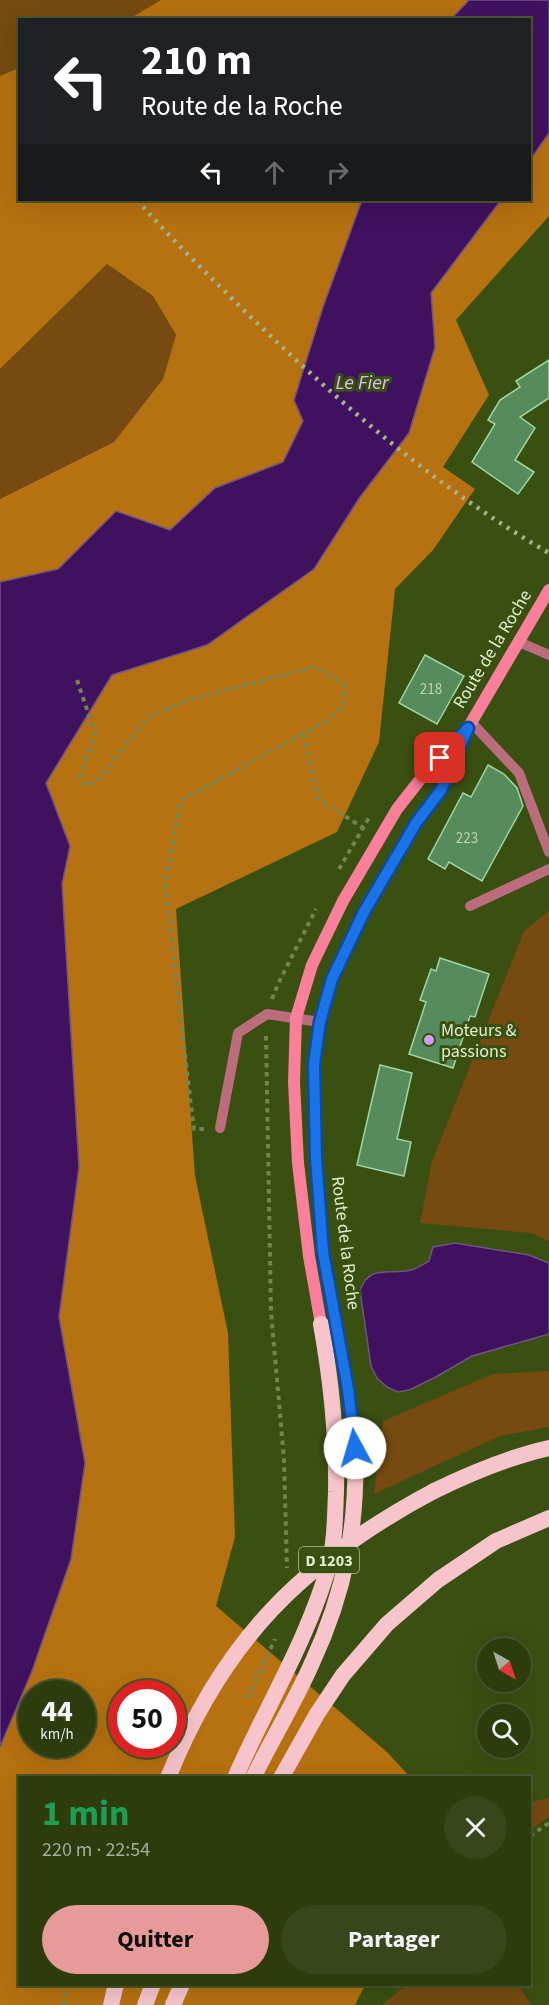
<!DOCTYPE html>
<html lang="fr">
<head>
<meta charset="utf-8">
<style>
	:root { --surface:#2c3c0d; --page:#38471b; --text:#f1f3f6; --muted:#a6ad9d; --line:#48562e; --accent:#e69b98 }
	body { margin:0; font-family:"Source Sans 3",sans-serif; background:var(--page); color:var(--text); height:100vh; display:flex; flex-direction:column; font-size:22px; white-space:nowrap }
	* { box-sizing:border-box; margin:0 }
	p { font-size:20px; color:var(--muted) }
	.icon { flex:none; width:33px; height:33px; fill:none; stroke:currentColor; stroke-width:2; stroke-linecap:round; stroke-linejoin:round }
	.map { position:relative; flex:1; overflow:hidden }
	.details { position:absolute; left:18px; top:1776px; width:513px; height:210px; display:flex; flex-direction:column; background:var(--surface); border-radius:0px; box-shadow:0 6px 24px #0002,0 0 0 2px var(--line) }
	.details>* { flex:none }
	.guide { position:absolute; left:18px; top:18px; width:513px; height:183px; border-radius:0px; box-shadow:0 6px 24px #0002,0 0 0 2px var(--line); background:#202124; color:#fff; overflow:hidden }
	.needle { width:39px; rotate:141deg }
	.fabs { position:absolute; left:477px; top:1638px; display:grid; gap:12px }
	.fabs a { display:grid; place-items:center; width:54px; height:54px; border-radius:50%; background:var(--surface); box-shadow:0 6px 24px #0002,0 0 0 2px var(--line); font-size:30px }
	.speed { position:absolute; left:18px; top:1680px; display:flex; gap:12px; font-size:30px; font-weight:700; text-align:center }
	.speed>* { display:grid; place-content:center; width:78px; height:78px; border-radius:50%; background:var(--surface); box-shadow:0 6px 24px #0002,0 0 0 2px var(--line); line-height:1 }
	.speed small { font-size:15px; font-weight:400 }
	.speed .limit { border:9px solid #d22; background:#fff; color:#111 }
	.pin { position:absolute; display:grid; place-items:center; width:51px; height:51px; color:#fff; margin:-26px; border-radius:12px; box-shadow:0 3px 9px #0006 }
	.me { position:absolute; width:66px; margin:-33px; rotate:354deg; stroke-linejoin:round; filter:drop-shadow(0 0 4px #0008) }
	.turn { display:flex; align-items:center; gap:21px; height:126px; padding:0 24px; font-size:27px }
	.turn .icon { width:78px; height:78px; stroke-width:2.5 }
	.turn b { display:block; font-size:42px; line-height:51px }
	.lanes { display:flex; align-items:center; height:57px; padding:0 24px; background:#0003; justify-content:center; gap:30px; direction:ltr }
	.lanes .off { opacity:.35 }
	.round { display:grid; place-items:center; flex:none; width:63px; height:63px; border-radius:32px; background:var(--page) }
	.summary { display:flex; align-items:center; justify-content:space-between; height:102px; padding:0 24px }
	h1 { font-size:36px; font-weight:700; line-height:45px; color:#1e9e55 }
	.action { display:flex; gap:12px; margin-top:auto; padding:12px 24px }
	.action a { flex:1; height:69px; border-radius:36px; background:var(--accent); color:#111; font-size:24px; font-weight:700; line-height:69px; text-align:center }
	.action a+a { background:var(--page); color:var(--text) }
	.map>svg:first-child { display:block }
	.green { fill:#764a11 }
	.forest { fill:#b67110; fill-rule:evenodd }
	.water { fill:#40115f; stroke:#705380; stroke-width:1.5 }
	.building { fill:#568b5c; stroke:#9ed6a3; stroke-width:1.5 }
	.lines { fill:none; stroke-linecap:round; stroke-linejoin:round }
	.path { stroke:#728550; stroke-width:4; stroke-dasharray:4.5 4.5; stroke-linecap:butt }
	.service { stroke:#bb6d7d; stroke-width:10 }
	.secondary { stroke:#fa7f9b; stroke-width:12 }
	.trunk { stroke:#f7c4cc; stroke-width:16 }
	.rail { stroke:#a3b488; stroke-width:4.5; stroke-dasharray:3 6; stroke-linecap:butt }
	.trunk-bridge { stroke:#f7c4cc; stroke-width:16 }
	.route-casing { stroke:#114b97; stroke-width:15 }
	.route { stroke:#1a73e8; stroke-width:10 }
	.poi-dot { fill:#d09dff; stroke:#3a5011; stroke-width:2 }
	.labels { text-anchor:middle; stroke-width:6; stroke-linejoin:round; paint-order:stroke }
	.number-label { font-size:15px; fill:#bed5b2 }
	.shield { fill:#3a5011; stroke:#aebf95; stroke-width:1.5 }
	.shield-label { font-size:16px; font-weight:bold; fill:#e0eece }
	.street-label { font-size:18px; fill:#e0eece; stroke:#3a5011 }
	.poi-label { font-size:18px; fill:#e0eece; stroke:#3a5011; text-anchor:start }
	.water-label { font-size:20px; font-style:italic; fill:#d7bdf1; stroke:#3a5011 }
</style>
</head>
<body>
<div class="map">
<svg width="549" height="2005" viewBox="0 0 549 2005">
	<rect width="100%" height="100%" fill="#3a5011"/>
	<g class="green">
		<polygon points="0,0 161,0 129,19 20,20 19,68 0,76"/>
		<polygon points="107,264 153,296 176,335 163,379 114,442 0,499 0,369"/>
		<polygon points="549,911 549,1241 531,1233 420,1223 432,1161 524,931"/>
		<polygon points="549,1371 549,1427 500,1436 374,1494 383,1421 493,1374"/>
		<polygon points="549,1798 549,1817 530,1830 530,1802"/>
		<polygon points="406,1985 518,1985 531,2005 382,2005"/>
	</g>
	<path class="forest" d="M161,0H549V216L456,320L489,395L443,467L475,489L433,550L395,589L379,742L337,832L176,909L195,1176L228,1333L235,1537L216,1606L387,1752L410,1777L20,1778V1984L365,1985L355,2005H0V499L114,442L163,379L176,335L153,296L107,264L0,369V76L19,68L20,200H530V20L129,19ZM32,1694H82V1744H32ZM122,1694H172V1744H122Z"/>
	<g class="water">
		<polygon points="469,0 549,0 549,133 530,160 530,20 451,19"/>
		<polygon points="362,200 501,200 431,293 435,347 409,433 360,497 314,569 207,645 112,675 46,783 70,846 62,884 79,1167 59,1317 85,1463 71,1559 32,1671 0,1747 0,582 58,569 116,511 170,530 215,488 283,462 303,421 294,400 323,307"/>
		<path d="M455,1243L529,1255L549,1263V1334L472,1356L434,1378L409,1390L398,1392L387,1387L377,1378L371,1366L360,1290C369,1266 385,1274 406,1271C414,1271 422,1265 429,1261L433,1247Z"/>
	</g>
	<g class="building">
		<polygon points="549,360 549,398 520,417 535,428 515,460 534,472 518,494 472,462 495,424 488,420 500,400 520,387 516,381"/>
		<polygon points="425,655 464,676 437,724 399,703"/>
		<polygon points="488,765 504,774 517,788 523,806 482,881 449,862 445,869 428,859 463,793 471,797"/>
		<polygon points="440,958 489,974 475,1017 470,1016 453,1068 409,1054 426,1002 420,1000 431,969 436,971"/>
		<polygon points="380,1065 412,1073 397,1139 411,1142 404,1176 357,1165"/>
	</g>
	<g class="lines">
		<g class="path">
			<polyline points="77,680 95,733 80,778 87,786 98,780 148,717 188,700 314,667 344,684 343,707 326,721 181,800 165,881 192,1115 194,1129 205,1129"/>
			<polyline points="303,734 318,799 362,827"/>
			<polyline points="339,869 370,816"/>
			<polyline points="272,999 278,984 316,909"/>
			<polyline points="266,1036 271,1312 284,1459 287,1568"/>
			<polyline points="248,1698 275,1639"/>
			<polyline points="530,1836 549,1823"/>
			<polyline points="64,2005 66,1984"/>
		</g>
		<g class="service">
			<polyline points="519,642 549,655"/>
			<polyline points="471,722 519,773 549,852"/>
			<polyline points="470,906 549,869"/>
			<polyline points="220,1128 238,1033 267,1014 320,1022"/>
		</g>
		<g class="secondary">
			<polyline points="321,1324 309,1256 298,1163 294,1082 296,1018 312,965 343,901 397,809 426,772 460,736"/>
			<polyline points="355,1447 348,1389 323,1252 316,1159 314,1064 320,1022 332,979 364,912 416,823 440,790 468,728 549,590"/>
		</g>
		<g class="trunk">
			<path d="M434,1491C471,1473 509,1457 549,1448"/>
			<path d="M235,1778C266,1707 308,1639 329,1565C335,1541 335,1516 336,1492C337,1435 331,1380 321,1324"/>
			<path d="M253,1778C272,1739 295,1702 312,1663C345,1592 358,1525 355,1447"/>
			<polyline points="281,1778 317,1714 343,1675 387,1624 438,1580 496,1541 549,1518"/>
			<polyline points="111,2005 116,1984"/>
			<polyline points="145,2005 153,1984"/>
			<polyline points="173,2005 182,1984"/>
		</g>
		<path class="rail" d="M137,200C175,243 216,283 257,323C346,409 442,491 549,553"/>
		<path class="trunk-bridge" d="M168,1778C223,1640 304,1560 434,1491"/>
	</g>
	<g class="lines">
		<defs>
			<polyline id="route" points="355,1448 348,1389 323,1252 316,1158 314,1064 320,1022 332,979 364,912 416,823 441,790 468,728 440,758"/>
		</defs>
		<use href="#route" class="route-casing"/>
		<use href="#route" class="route"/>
	</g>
	<circle class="poi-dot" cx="429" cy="1040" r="6"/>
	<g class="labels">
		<g class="number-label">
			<text x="431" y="694">218</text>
			<text x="467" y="843">223</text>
		</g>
		<rect class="shield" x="299" y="1547" width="60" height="26" rx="4.5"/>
		<g class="shield-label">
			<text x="329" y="1566">D 1203</text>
		</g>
		<g class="street-label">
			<text transform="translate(492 649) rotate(-59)" y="6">Route de la Roche</text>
			<text transform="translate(346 1243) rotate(83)" y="6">Route de la Roche</text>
		</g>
		<g class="poi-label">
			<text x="441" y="1036">Moteurs &amp;<tspan x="441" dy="21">passions</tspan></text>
		</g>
		<g class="water-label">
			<text x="362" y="389">Le Fier</text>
		</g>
	</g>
</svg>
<div class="fabs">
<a><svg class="needle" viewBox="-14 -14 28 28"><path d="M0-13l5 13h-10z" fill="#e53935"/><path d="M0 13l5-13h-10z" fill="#a6ad9d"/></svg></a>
<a><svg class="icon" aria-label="search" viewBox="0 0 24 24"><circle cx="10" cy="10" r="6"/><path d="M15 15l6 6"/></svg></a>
</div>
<div class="speed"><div>44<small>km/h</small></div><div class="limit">50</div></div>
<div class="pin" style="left:440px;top:758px;background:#d93025"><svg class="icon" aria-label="arrive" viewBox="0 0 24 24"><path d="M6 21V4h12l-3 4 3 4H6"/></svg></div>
<svg class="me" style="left:355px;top:1448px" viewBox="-20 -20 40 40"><circle r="19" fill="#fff"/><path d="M0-13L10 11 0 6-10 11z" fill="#1a73e8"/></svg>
<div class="guide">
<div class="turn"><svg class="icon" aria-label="left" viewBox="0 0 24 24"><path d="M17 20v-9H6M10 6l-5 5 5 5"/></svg><div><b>210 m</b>Route de la Roche</div></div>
<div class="lanes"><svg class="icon" aria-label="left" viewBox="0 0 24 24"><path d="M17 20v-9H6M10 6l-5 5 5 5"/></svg><svg class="icon off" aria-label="ahead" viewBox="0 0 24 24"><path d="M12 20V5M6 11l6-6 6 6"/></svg><svg class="icon off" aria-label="right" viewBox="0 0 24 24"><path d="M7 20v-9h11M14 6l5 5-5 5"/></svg></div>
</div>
<section class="details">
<div class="summary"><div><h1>1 min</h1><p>220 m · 22:54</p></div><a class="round"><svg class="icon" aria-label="close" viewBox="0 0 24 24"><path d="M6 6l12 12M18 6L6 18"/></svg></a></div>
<div class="action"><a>Quitter</a><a>Partager</a></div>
</section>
</div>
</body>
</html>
